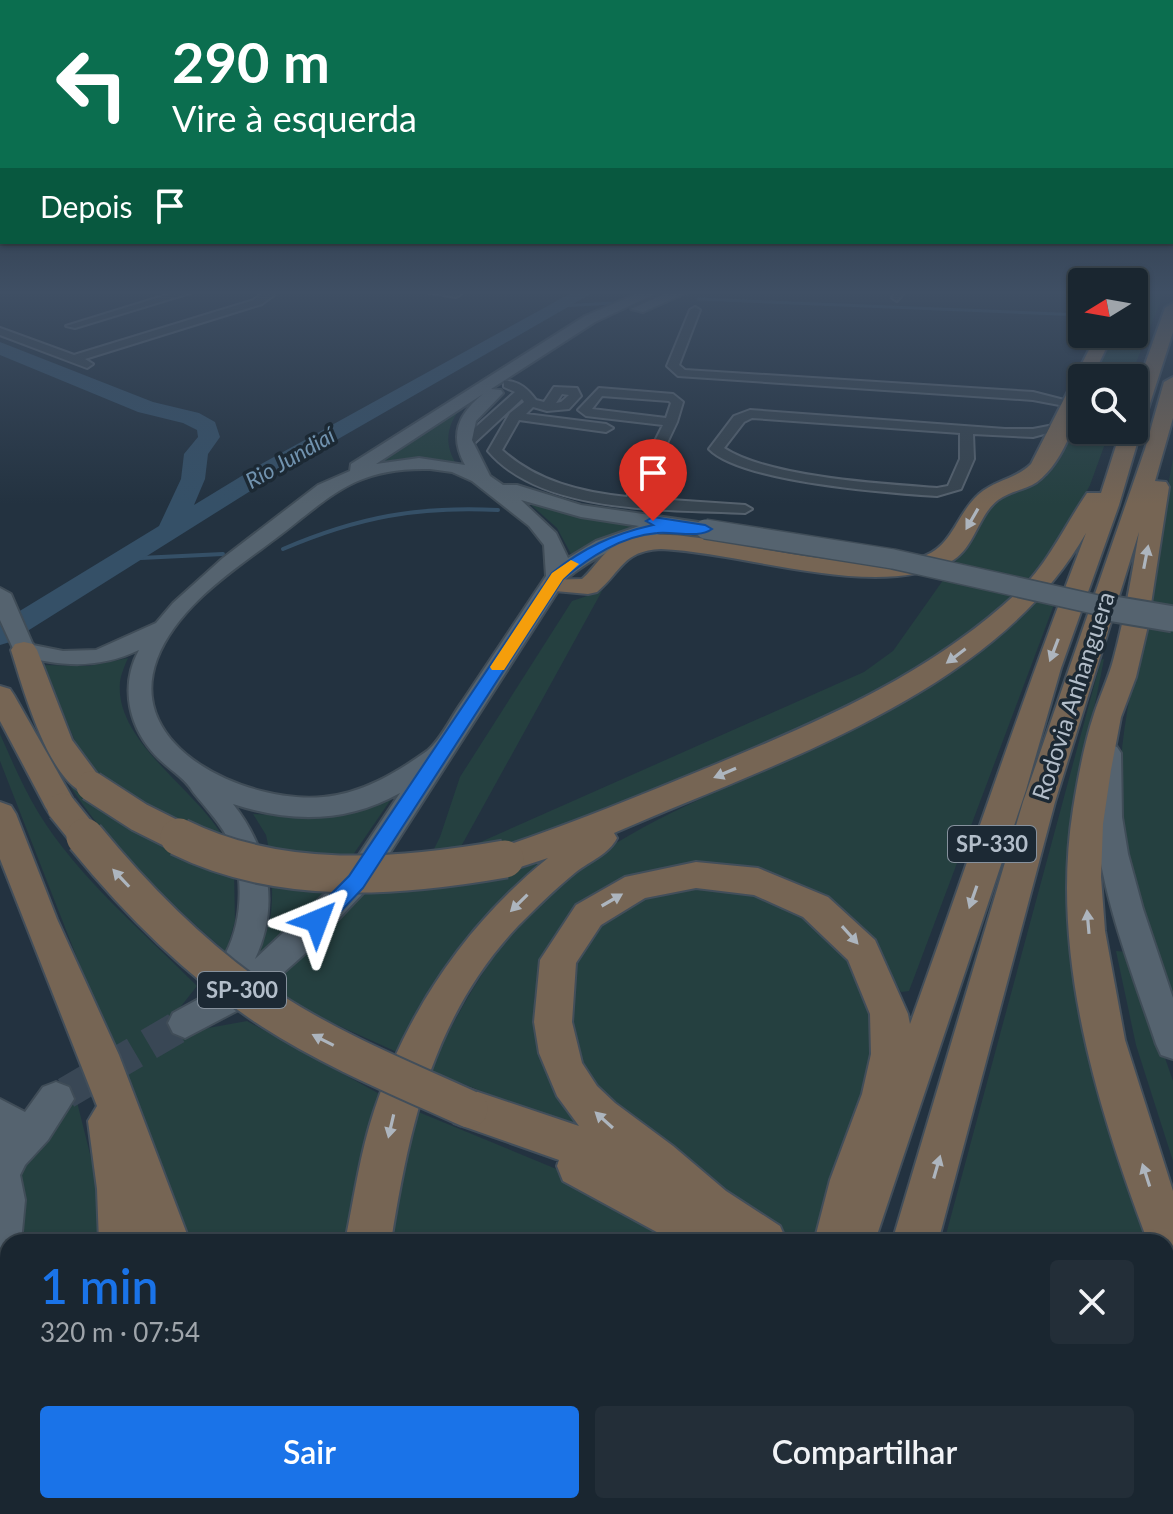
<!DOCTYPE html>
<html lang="pt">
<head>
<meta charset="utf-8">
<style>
	:root { --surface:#1a2630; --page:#232e38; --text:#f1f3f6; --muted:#9fa5ab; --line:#38434c; --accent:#1a73e8 }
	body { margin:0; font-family:Lato,sans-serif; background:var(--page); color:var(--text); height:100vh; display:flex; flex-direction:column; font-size:30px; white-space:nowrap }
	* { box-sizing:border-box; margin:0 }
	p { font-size:26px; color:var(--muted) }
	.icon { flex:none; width:44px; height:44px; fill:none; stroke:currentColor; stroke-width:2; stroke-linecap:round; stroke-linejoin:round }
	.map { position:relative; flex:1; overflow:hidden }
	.details { position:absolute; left:0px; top:1234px; width:1174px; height:280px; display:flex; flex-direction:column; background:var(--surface); border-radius:24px 24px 0 0; box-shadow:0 2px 6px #0004,0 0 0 2px var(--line) }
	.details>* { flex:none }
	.top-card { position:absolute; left:0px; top:0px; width:1174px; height:244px; box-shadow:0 2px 6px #0004,0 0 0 2px var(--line); background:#0b6e4f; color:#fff; overflow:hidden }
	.needle { width:52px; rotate:259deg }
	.tools { position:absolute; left:1068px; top:268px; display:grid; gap:16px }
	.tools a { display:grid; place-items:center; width:80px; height:80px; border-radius:8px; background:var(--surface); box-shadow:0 2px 6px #0004,0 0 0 2px var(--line); font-size:40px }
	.pin { position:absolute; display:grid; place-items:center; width:68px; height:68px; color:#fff; margin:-82px -34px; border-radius:50% 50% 50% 0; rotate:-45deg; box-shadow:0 0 8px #0007 }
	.pin .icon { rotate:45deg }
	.me { position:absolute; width:88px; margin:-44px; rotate:44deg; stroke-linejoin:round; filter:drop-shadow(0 0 6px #0008) }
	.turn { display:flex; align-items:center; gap:28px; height:168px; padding:0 40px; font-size:36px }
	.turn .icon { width:104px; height:104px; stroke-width:2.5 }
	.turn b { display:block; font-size:56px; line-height:68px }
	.then { display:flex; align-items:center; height:76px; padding:0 40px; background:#0003; gap:16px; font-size:30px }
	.round { display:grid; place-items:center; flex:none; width:84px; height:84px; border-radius:8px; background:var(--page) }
	.overview { display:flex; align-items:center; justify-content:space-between; height:136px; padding:0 40px }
	h1 { font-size:48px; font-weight:600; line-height:60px; color:var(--accent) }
	.button { display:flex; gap:16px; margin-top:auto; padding:16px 40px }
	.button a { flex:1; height:92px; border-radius:8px; background:var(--accent); color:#fff; font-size:32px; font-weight:600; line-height:92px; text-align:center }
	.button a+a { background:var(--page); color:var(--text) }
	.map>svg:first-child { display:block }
	.green { fill:#254040 }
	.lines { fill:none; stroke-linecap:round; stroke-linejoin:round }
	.stream-far1 { stroke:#355067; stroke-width:3 }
	.stream { stroke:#355067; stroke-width:4 }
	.river { fill:#355067; fill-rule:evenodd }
	.major-tunnel { stroke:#394755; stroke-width:32; stroke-dasharray:32 16; stroke-linecap:butt }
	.minor-casing { stroke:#55616d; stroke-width:4 }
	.major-casing { stroke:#404d58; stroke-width:4 }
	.highway-casing { stroke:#424e5a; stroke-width:4 }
	.minor { fill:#37444f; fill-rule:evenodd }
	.major { fill:#55636f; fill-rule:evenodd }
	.highway { fill:#766554; fill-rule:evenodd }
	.major-bridge-far1-casing { stroke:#404d58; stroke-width:22; stroke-linecap:butt }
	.major-bridge-casing { stroke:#404d58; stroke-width:29; stroke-linecap:butt }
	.highway-bridge-far1-casing { stroke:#424e5a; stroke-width:33; stroke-linecap:butt }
	.highway-bridge-casing { stroke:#424e5a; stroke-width:41; stroke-linecap:butt }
	.major-bridge-far1 { stroke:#55636f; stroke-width:19 }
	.major-bridge { stroke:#55636f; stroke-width:25 }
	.highway-bridge-far1 { stroke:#766554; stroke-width:29 }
	.highway-bridge { stroke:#766554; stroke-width:37 }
	.oneway { fill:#adb5be }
	.route { fill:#1a73e8; stroke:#114b97; stroke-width:2 }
	.slow { fill:#f59e0b }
	.labels { text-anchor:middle; stroke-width:7; stroke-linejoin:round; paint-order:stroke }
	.far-water-label { font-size:22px; font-style:italic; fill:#7193af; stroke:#1c2934 }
	.shield { fill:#1c2934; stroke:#86919d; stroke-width:2 }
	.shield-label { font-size:22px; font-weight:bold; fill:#b3beca }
	.street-label { font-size:24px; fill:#b3beca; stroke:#1c2934 }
</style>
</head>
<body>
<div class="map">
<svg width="1173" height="1514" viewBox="0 0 1173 1514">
	<rect width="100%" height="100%" fill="#233240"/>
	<g class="green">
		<polygon points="1134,292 1164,292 1130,378 1094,378 1113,334 1134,334"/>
		<path d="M461,408C447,425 444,442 455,462L406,458L370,464Z"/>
		<polygon points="1082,410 1082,430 1110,430 1090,485 1061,540 1026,581 954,564 989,506 1000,496 1046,477 1063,439"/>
		<polygon points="1173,458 1173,610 1147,606"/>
		<polygon points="531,502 574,514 659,525 609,535 571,554 557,528 530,504"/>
		<polygon points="946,576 1017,593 970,634 905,678 809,728 555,835 382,869 392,854 412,860 432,853 440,837 460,777 572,601 602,591 458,852 864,672 893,651"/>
		<path d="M1038,598L1055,602L909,991L901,992L873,943L823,898L795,883L767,873L645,876L539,974L534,998L539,1049L554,1089L583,1131L430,1071C458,1010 491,952 538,903C623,818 757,780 861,725C926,691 985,649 1038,598Z"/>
		<path d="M1144,621L1173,626V1014C1152,941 1121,864 1120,786C1120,731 1135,675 1144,621Z"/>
		<path d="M128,658C125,665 121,674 120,682C114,745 205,793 229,848L116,792L83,760L43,665L89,666Z"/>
		<path d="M1104,659C1090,733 1070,807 1069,882L1151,1242H944L1101,660Z"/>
		<path d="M0,734C12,761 23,787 38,812C78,878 143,931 197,986L178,1010L197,1030L247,1021L385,1097L349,1242H188L0,761Z"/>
		<path d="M65,778L81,794L234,871L235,921L226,952C166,899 108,847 65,778Z"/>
		<polygon points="398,789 344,868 271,859 266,835 253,814 317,817"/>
		<polygon points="534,859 546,862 399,1053 315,1015 267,984 368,887"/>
		<path d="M272,879L332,888L251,971C253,955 261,944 267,930C273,913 272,896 272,879Z"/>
		<polygon points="673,886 784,894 869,973 882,1060 821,1242 799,1242 619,1126 576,1076 566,967 581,938 624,902"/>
		<polygon points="1116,951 1128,952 1173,1081 1173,1161 1136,1045"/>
		<polygon points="77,1102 98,1186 104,1242 23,1242 16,1204 20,1170 53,1116"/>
		<polygon points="416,1111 566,1173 690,1242 389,1242 399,1179"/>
		<polygon points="1166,1280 1173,1297 1173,1514 1119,1514 1111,1506 1166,1506"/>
		<polygon points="83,1506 224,1506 227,1514 80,1514"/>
		<polygon points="407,1506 725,1506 722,1514 409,1514"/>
		<polygon points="865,1506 997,1506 1003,1514 863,1514"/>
	</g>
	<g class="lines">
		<g class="stream-far1">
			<polyline points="698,299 1082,315"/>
			<polyline points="560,306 613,303"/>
			<polyline points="1134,313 1142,292"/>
		</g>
		<g class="stream">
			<path d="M283,549C358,517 417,506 498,510"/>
			<polyline points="120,559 223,554"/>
		</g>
		<polygon class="river" points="573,292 594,292 279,473 10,642 0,645 0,623 159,526 181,479 184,454 198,437 197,430 183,423 138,412 0,355 0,342 153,402 199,413 215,422 220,437 208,454 205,479 194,505 263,463"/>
		<polyline class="major-tunnel" points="66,1093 185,1023"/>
		<defs>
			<g id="minor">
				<polygon points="176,292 193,292 75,328 66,326"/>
				<polygon points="263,292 273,292 274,295 262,304 85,359 93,364 87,368 0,335 0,328 74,355 254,300"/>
				<polygon points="426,292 460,292 461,294 456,297"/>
				<polygon points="895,292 905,292 897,301 892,298"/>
				<polygon points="695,307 700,310 679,365 685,370 1033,392 1076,403 1070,407 1033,400 678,376 667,366 690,310"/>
				<path d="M504,381C518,380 528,389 536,400L544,402L554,387L577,388L581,396L569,409L547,411L533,407L526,414L606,424L613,428L606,432L519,420L502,450C537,482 582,492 627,497L663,425L586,416L578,410L599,388L673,394L683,402L677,422L641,498L745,505L752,509L745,513C669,509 542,515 488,451L510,413L524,402L522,399L469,448H459V442L515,392L504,387ZM562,394L569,395L561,402L556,403ZM602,396L669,401L671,403L666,418L592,409Z"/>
				<path d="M750,410L1005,429H1033L1059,424L1066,428L1033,437L973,434L974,459L961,489L937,496C888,493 741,482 709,449L734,416ZM752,418L960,433V459L948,486L937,488C882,484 768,477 724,448L744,422Z"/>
			</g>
			<g id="major">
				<path d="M641,292H659L595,322L491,389L501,390L503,393L476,421L472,440L490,476L503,485H517L581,505L705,523L715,529L705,535L666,530L664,533C626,543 596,554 565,580L366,890L309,950L246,1006L185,1038L173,1033L168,1023L173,1013L204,996L200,988C206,974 219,966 226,953C243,920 245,870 227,837C218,820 204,806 193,792C185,778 171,771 158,758C129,729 119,687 139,650C97,670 60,666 16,655L0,620V588L11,594L33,645L63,651L96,650L156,623L173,603L223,558L318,485L350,471L351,464L585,316ZM483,394C458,414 449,435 465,465L419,458L376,464ZM430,469L452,472L472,481L529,526L544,545L546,576C518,618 490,660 462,702C451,717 441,740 427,751C396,773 361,794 323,797C251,804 123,750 157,659C177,607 232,571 275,539C331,497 353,467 430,469ZM521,500L581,517L639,526L596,541L568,558L556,533ZM400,793L346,874L255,959C280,906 269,849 233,804C290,823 347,823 400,793Z"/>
				<polygon points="669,292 688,292 643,312 631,309"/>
				<path d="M1108,744L1117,747L1121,753L1122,817L1128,854L1143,909L1173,998V1059L1161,1055L1156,1044C1132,972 1102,898 1095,822C1093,799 1095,776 1095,753L1099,747Z"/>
				<polygon points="56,1082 69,1087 74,1099 48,1140 25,1165 20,1175 25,1200 21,1242 8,1242 8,1270 0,1273 0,1099 25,1112 43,1087"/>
			</g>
			<g id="highway">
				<path d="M1173,303V332L1144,422L1139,427L1141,430L1119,505L1061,668L1026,790L875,1241L814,1242L830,1180L862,1094L871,1054L870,1014L848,960L803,917L754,895L696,888L645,898L601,925L576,963L572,1022L582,1063L597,1086L615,1103L673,1146L726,1191L780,1226L787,1242H675L563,1181L557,1166L559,1160L454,1123L448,1109L454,1095L469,1089L579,1126L557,1096L539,1053L534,1022L540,960L576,905L625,877L696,862L758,868L828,897L875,940L908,1014L910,1024C969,860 1023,695 1086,533C996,693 774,763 614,833L617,838C609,854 590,861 576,872C555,889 537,907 518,926C433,1017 410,1123 391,1242H345C354,1198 360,1153 374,1111C407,1011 466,924 548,858L505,872L493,868L488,859L493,850C569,825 641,795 714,765C823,720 930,674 1018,592C1048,564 1064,527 1087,493H1101L1121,430H1134V395L1165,308Z"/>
				<path d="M1097,334H1113L1092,378H1082C1082,411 1065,461 1037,482C1025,490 1010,491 998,500C977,516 975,549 950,562C876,601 743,552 661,549C622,551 622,571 597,592L588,594L544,590L541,585L544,580L582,579C594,569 602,552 617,545C648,528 686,536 718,541C774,550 864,572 918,558C953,549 955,515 979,494C995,480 1016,479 1031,464Z"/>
				<path d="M1173,377V418L1155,481L1166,482L1169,487L1147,630L1136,677L1121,717L1111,770L1103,824L1101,877L1105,931L1125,1040L1173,1191V1271L1166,1268V1242H1148C1097,1107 1050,955 1073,809C1078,778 1084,744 1094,714C1100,695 1109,677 1114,657C1125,616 1132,574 1139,532L1055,802L938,1242H892L1023,802L1145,449L1164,382Z"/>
				<path d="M24,642L33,644L37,650L72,740L106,786L102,794C54,808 22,684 11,650L15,644Z"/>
				<polygon points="0,686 10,689 14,695 78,808 73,816 62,820 51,816 46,808 0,721"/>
				<polygon points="0,802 11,806 16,814 57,919 119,1055 190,1242 99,1242 97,1189 88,1121 97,1106 0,859"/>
				<polygon points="39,1506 93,1506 91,1514 37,1514"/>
				<polygon points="237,1506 291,1506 294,1514 240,1514"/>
				<polygon points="347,1506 401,1506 402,1514 348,1514"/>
				<polygon points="732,1506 786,1506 783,1514 729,1514"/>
				<polygon points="796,1506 850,1506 847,1514 793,1514"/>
				<polygon points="985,1506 1044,1506 1047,1514 988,1514"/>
				<polygon points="1052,1506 1110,1506 1113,1514 1055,1514"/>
			</g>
		</defs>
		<use href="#minor" class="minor-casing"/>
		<use href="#major" class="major-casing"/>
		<use href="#highway" class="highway-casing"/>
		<use href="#minor" class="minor"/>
		<use href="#major" class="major"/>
		<use href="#highway" class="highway"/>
		<defs>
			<polyline id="major-bridge-far1" points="705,529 893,559 1120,610"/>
			<polyline id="major-bridge" points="1108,608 1173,619"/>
			<g id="highway-bridge-far1">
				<polyline points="91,786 139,817 183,839"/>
				<polyline points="62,808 87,839"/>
			</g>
			<g id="highway-bridge">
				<path d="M85,837C139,903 201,965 272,1011C334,1051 403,1079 469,1109"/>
				<path d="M179,837C280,887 397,878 505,859"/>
			</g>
		</defs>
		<use href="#major-bridge-far1" class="major-bridge-far1-casing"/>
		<use href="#major-bridge" class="major-bridge-casing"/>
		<use href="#highway-bridge-far1" class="highway-bridge-far1-casing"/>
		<use href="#highway-bridge" class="highway-bridge-casing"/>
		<use href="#major-bridge-far1" class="major-bridge-far1"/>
		<use href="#major-bridge" class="major-bridge"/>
		<use href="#highway-bridge-far1" class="highway-bridge-far1"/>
		<use href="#highway-bridge" class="highway-bridge"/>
	</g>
	<defs><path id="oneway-solid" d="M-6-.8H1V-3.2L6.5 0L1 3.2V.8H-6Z" transform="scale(2)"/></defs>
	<g class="oneway">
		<use href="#oneway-solid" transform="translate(972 519) rotate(120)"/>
		<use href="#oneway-solid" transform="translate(1146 557) rotate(-79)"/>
		<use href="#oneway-solid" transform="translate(1054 650) rotate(111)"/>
		<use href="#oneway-solid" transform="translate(956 656) rotate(143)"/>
		<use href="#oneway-solid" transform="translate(725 773) rotate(157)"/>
		<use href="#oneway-solid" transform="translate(121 878) rotate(-133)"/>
		<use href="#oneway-solid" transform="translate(973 897) rotate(109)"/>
		<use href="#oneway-solid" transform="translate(612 900) rotate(-30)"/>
		<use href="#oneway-solid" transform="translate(519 903) rotate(135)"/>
		<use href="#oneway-solid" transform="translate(1088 922) rotate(-95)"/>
		<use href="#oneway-solid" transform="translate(850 935) rotate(48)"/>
		<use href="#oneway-solid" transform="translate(323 1040) rotate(-153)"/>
		<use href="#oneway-solid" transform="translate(604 1120) rotate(-138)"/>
		<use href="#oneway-solid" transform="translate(391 1126) rotate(103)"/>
		<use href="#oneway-solid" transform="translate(937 1167) rotate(-74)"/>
		<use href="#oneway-solid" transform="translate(1146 1175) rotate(-108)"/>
	</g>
	<linearGradient id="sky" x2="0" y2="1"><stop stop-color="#131c23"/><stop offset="0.58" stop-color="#3f4f64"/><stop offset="1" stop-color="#3f4f64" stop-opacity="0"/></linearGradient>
	<rect width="1173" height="504" fill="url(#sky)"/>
	<path class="route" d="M653,517L705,525L712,529C699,539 674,531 657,533C621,536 590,557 563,579L363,888L325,928L317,930L310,928L307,921L310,915L349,876L552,573C583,548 613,534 653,525L646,521Z"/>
	<polygon class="slow" points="571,560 579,564 563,579 504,670 492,670 490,667 552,573"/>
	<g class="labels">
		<g class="far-water-label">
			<text transform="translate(290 458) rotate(-30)" y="8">Rio Jundiaí</text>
		</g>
		<g class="shield">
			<rect x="948" y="826" width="88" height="36" rx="6"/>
			<rect x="198" y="972" width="88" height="36" rx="6"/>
		</g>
		<g class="shield-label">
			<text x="992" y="852">SP-330</text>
			<text x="242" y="998">SP-300</text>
		</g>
		<g class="street-label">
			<text transform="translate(1074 696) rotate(-72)" y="8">Rodovia Anhanguera</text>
		</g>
	</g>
</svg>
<div class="tools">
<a><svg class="needle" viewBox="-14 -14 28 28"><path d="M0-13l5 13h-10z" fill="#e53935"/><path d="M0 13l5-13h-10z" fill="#9fa5ab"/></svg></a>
<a><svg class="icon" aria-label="search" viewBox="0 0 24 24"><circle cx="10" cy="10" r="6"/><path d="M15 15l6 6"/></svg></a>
</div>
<div class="pin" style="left:653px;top:521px;background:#d93025"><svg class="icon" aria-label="arrive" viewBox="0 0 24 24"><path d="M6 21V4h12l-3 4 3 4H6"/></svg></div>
<svg class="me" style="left:317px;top:921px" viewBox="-20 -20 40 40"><path d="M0-17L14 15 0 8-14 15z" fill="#1a73e8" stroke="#fff" stroke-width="4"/></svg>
<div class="top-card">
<div class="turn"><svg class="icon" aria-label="left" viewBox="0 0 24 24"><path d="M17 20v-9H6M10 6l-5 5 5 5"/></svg><div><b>290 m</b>Vire à esquerda</div></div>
<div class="then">Depois<svg class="icon" aria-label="arrive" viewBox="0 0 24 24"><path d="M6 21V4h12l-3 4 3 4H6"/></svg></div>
</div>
<section class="details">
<div class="overview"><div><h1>1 min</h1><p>320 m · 07:54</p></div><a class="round"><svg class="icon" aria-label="close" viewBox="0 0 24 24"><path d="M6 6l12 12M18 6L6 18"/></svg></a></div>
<div class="button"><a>Sair</a><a>Compartilhar</a></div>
</section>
</div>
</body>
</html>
